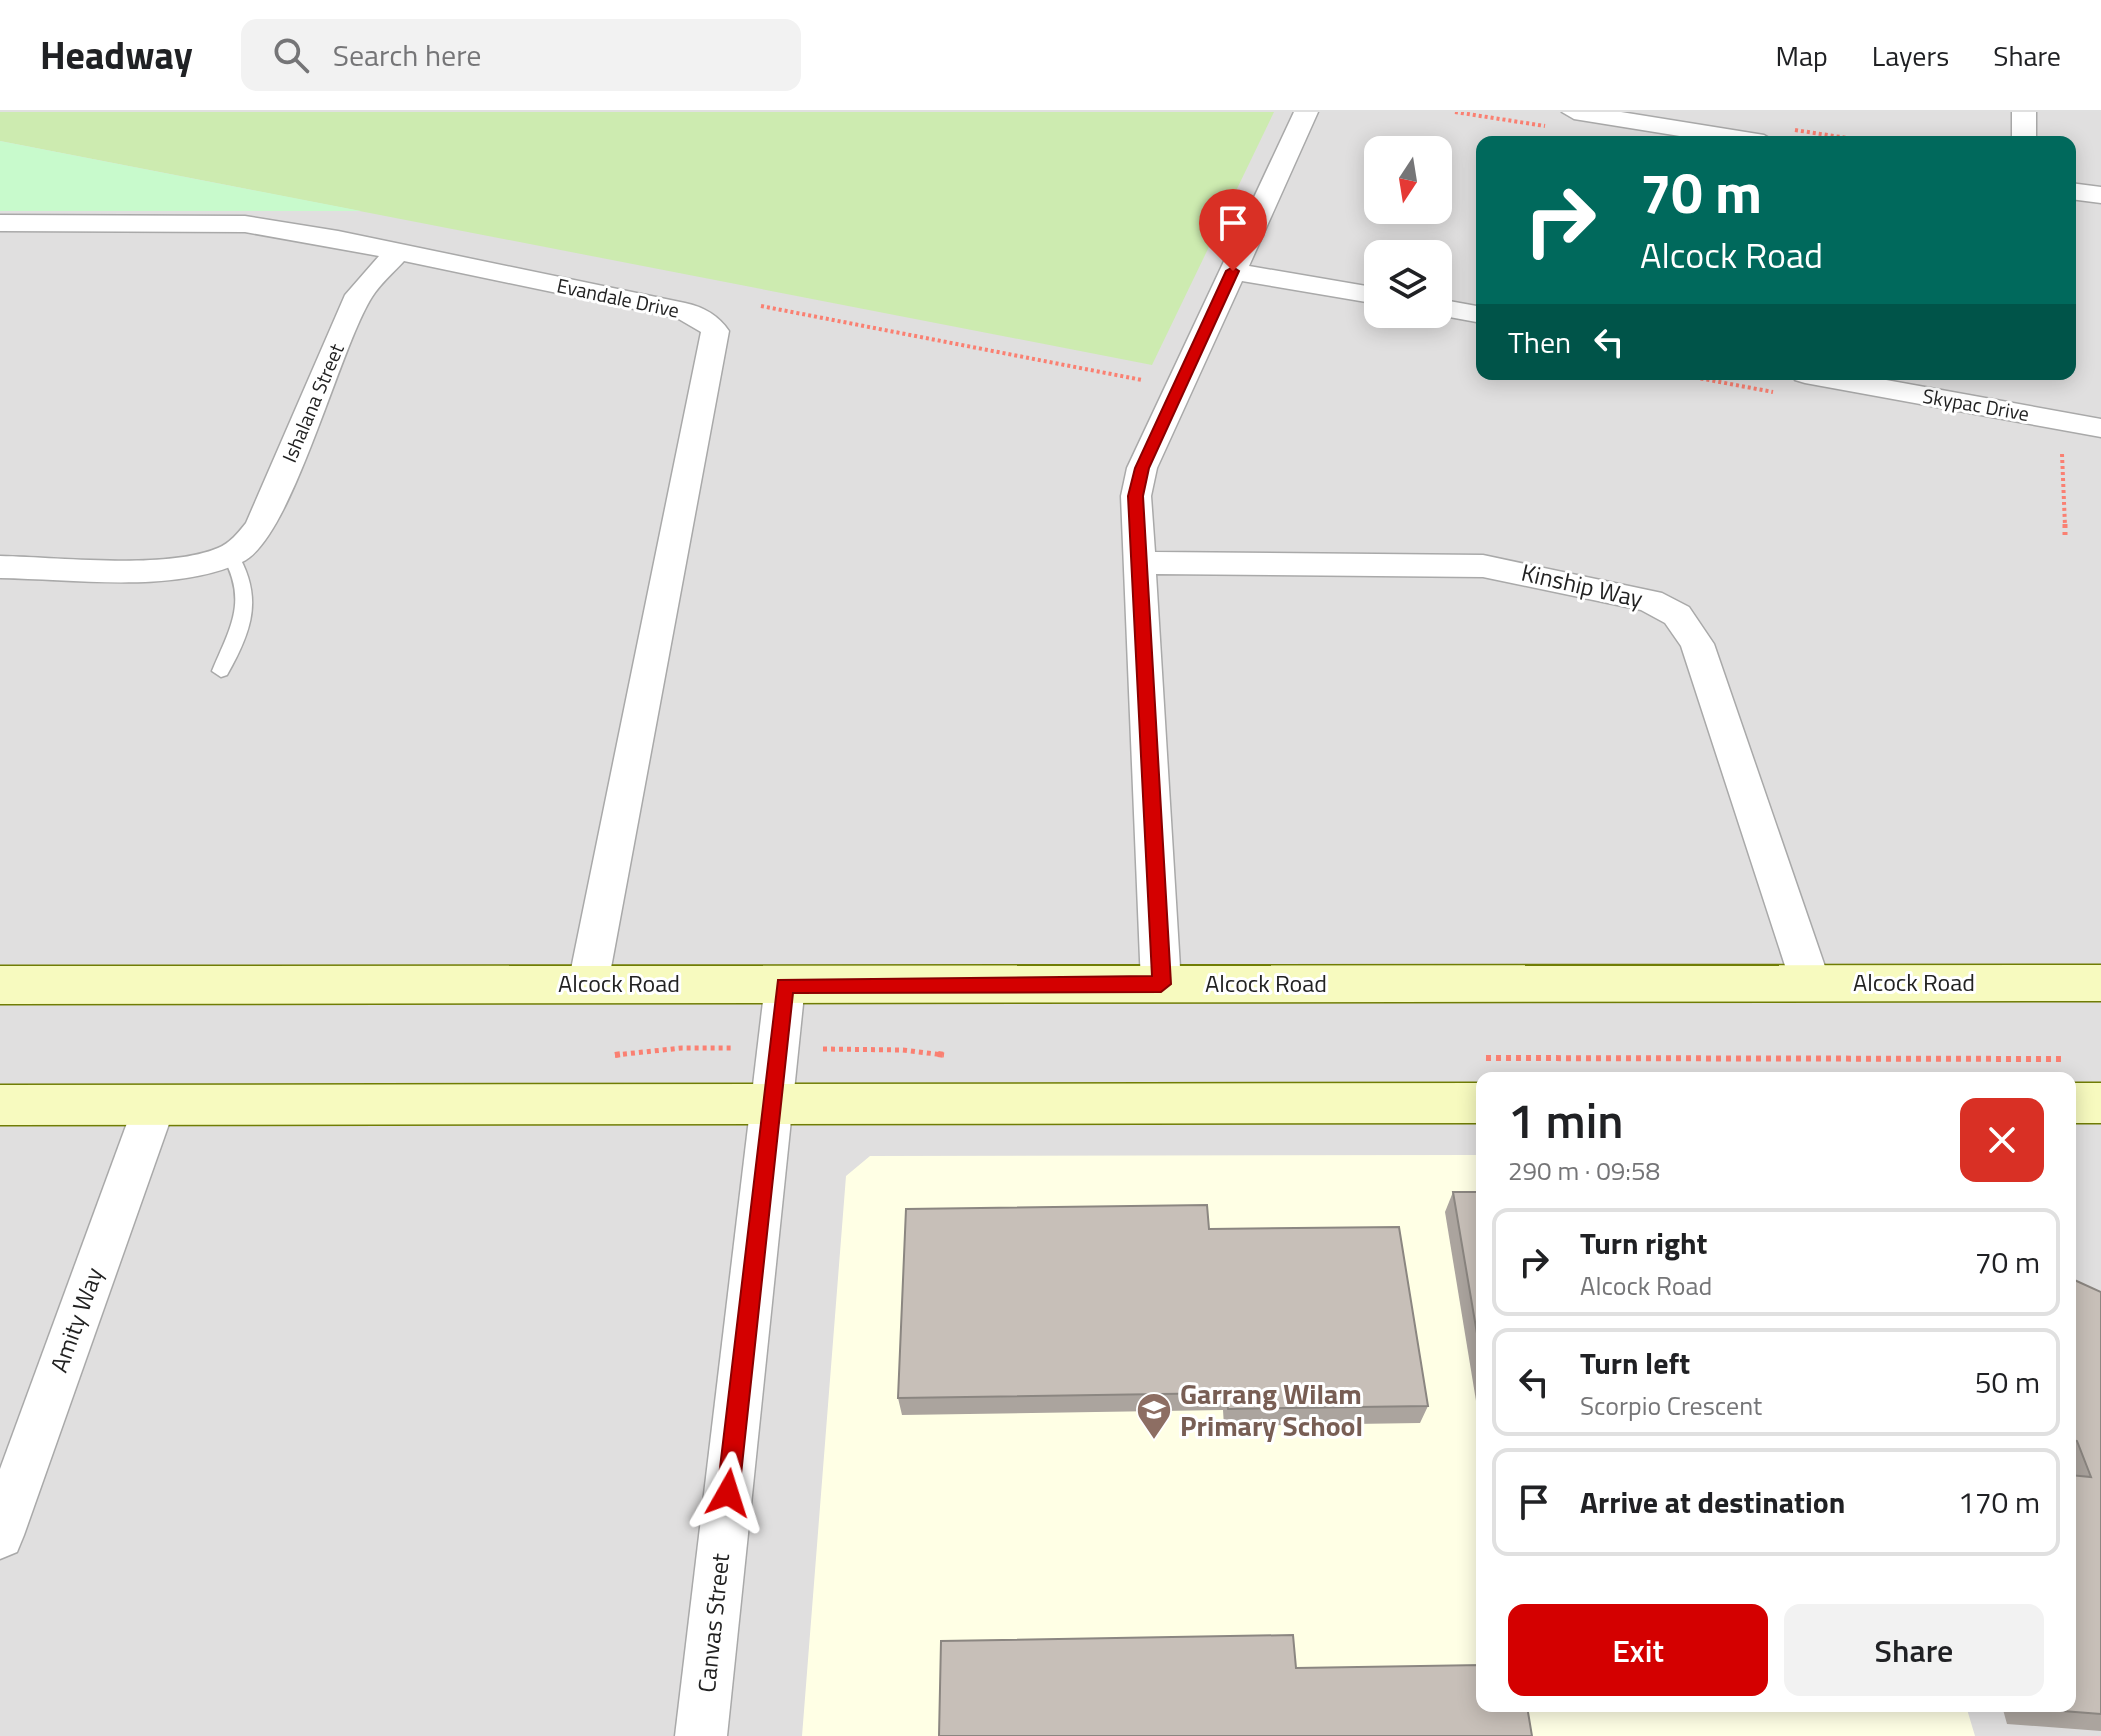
<!DOCTYPE html>
<html lang="en">
<head>
<meta charset="utf-8">
<style>
	:root { --surface:#fff; --page:#f2f2f2; --text:#202124; --muted:#757577; --line:#e0e0e0; --accent:#d40000 }
	body { margin:0; font-family:"Titillium Web",sans-serif; background:var(--page); color:var(--text); height:100vh; display:flex; flex-direction:column; font-size:30px; white-space:nowrap }
	* { box-sizing:border-box; margin:0 }
	p { font-size:26px; color:var(--muted) }
	.icon { flex:none; width:44px; height:44px; fill:none; stroke:currentColor; stroke-width:2; stroke-linecap:round; stroke-linejoin:round }
	.map { position:relative; flex:1; overflow:hidden }
	.side { position:absolute; left:1476px; top:960px; width:600px; height:640px; display:flex; flex-direction:column; background:var(--surface); border-radius:16px; box-shadow:0 4px 20px #0003 }
	.side>* { flex:none }
	.banner { position:absolute; left:1476px; top:24px; width:600px; height:244px; border-radius:16px; box-shadow:0 4px 20px #0003; background:#00695c; color:#fff; overflow:hidden }
	.needle { width:52px; rotate:192deg }
	.controls { position:absolute; left:1364px; top:24px; display:grid; gap:16px }
	.controls a { display:grid; place-items:center; width:88px; height:88px; border-radius:16px; background:var(--surface); box-shadow:0 4px 20px #0003; font-size:40px }
	.pin { position:absolute; display:grid; place-items:center; width:68px; height:68px; color:#fff; margin:-82px -34px; border-radius:50% 50% 50% 0; rotate:-45deg; box-shadow:0 0 8px #0007 }
	.pin .icon { rotate:45deg }
	.me { position:absolute; width:88px; margin:-44px; rotate:6deg; stroke-linejoin:round; filter:drop-shadow(0 0 6px #0008) }
	.turn { display:flex; align-items:center; gap:28px; height:168px; padding:0 32px; font-size:36px }
	.turn .icon { width:104px; height:104px; stroke-width:2.5 }
	.turn b { display:block; font-size:56px; line-height:68px }
	.then { display:flex; align-items:center; height:76px; padding:0 32px; background:#0003; gap:16px; font-size:30px }
	.round { display:grid; place-items:center; flex:none; width:84px; height:84px; border-radius:16px; background:var(--page) }
	.summary { display:flex; align-items:center; justify-content:space-between; height:136px; padding:0 32px }
	h1 { font-size:48px; font-weight:600; line-height:60px }
	.cta { display:flex; gap:16px; margin-top:auto; padding:16px 32px }
	.cta a { flex:1; height:92px; border-radius:16px; background:var(--accent); color:#fff; font-size:32px; font-weight:600; line-height:92px; text-align:center }
	.cta a+a { background:var(--page); color:var(--text) }
	ul { padding:0; list-style:none }
	li { display:flex; align-items:center; gap:24px; height:108px; margin:0 16px 12px; padding:0 16px; border:4px solid var(--line); border-radius:16px }
	li div { flex:1 }
	li b { display:block; font-size:30px }
	li em { font-style:normal }
	header { display:flex; align-items:center; gap:48px; box-sizing:border-box; height:112px; padding:0 40px; background:var(--surface); border-bottom:2px solid var(--line) }
	header strong { font-size:38px }
	nav { display:flex; gap:44px; margin-inline-start:auto; font-size:28px }
	.search { width:560px; height:72px; background:var(--page); display:flex; align-items:center; gap:20px; box-sizing:border-box; padding:0 28px; border-radius:16px; color:var(--muted); font-size:30px }
	.map>svg:first-child { display:block }
	.residential { fill:#e0dfdf; fill-rule:evenodd }
	.education { fill:#ffffe5 }
	.grass { fill:#cdebb0 }
	.park { fill:#c8facc }
	.lines { fill:none; stroke-linecap:round; stroke-linejoin:round }
	.lane-casing { stroke:#a9a9a9; stroke-width:3 }
	.street-casing { stroke:#a9a9a9; stroke-width:3 }
	.secondary-casing { stroke:#707d05; stroke-width:3 }
	.path-far2 { stroke:#fa8072; stroke-width:4; stroke-dasharray:3 3; stroke-linecap:butt }
	.path-far1 { stroke:#fa8072; stroke-width:5; stroke-dasharray:4 4; stroke-linecap:butt }
	.path { stroke:#fa8072; stroke-width:6; stroke-dasharray:5 5; stroke-linecap:butt }
	.lane { fill:#fff; fill-rule:evenodd }
	.street { fill:#fff; fill-rule:evenodd }
	.secondary { fill:#f7fabf; fill-rule:evenodd }
	.wall { fill:#aba49e }
	.building { fill:#c7bfb8; stroke:#8b8681; stroke-width:2 }
	.route { fill:#d40000; stroke:#8a0000; stroke-width:2 }
	.labels { text-anchor:middle; stroke-width:6; stroke-linejoin:round; paint-order:stroke }
	.far-street-label { font-size:20px; fill:#222; stroke:#fff }
	.street-label { font-size:24px; fill:#222; stroke:#fff }
	.near-education-label { font-size:28px; font-weight:bold; fill:#785e54; stroke:#fff; text-anchor:start }
</style>
</head>
<body>
<header>
<strong>Headway</strong>
<div class="search"><svg class="icon" aria-label="search" viewBox="0 0 24 24"><circle cx="10" cy="10" r="6"/><path d="M15 15l6 6"/></svg>Search here</div>
<nav><a>Map</a><a>Layers</a><a>Share</a></nav>
</header>
<div class="map">
<svg width="2101" height="1624" viewBox="0 0 2101 1624">
	<rect width="100%" height="100%" fill="#f2efe9"/>
	<path class="residential" d="M0,0H2101V1624H0ZM1482,30H2070V262H1482ZM1378,38H1438V98H1378ZM1378,142H1438V202H1378ZM1482,966H2070V1594H1482Z"/>
	<polygon class="education" points="1482,1043 1482,1594 1966,1594 1975,1624 802,1624 846,1064 870,1044"/>
	<polygon class="grass" points="0,0 1274,0 1152,253 0,29"/>
	<polygon class="park" points="0,29 361,99 0,99"/>
	<g class="lines">
		<defs>
			<path id="lane" d="M230,437L236,439C264,485 252,519 227,563L221,565L212,559C231,514 248,489 222,443Z"/>
			<g id="street">
				<polygon points="1294,0 1318,0 1249,154 1378,176 1378,192 1242,169 1157,356 1151,384 1155,440 1483,443 1662,481 1689,495 1714,532 1831,872 1825,883 1811,888 1797,883 1791,872 1681,534 1665,511 1641,498 1483,465 1156,462 1181,872 1175,883 1161,888 1147,883 1141,872 1121,384 1127,356"/>
				<polygon points="1562,0 1621,0 1764,23 1776,30 1717,30 1574,7"/>
				<rect x="2012" y="0" width="24" height="30"/>
				<polygon points="2070,71 2101,75 2101,91 2070,87"/>
				<path d="M0,103L245,104L338,119L685,191C704,195 718,203 729,219L608,872L602,883L588,888L574,883L568,872L701,220L677,206L404,149C394,160 380,172 372,185C338,239 292,427 242,450C174,482 73,467 0,466V444C58,445 166,458 218,436C230,431 238,421 246,411L345,183L379,144L245,120L0,119Z"/>
				<polygon points="1438,187 1482,195 1482,211 1433,202 1438,202"/>
				<polygon points="1791,262 1853,262 2101,307 2101,325 1805,271 1795,268"/>
				<polygon points="785,857 799,862 805,873 727,1624 675,1624 765,873 771,862"/>
				<polygon points="155,974 170,979 176,992 24,1423 17,1440 0,1447 0,1357 134,992 140,979"/>
			</g>
			<g id="secondary">
				<polygon points="2101,853 2101,889 0,892 0,854"/>
				<polygon points="1482,971 1482,1011 0,1013 0,973"/>
				<rect x="2070" y="971" width="31" height="40"/>
			</g>
		</defs>
		<use href="#lane" class="lane-casing"/>
		<use href="#street" class="street-casing"/>
		<use href="#secondary" class="secondary-casing"/>
		<g class="path-far2">
			<polyline points="1455,0 1545,14"/>
			<polyline points="1795,18 1873,30"/>
			<polyline points="761,194 1142,268"/>
			<polyline points="1393,210 1414,214"/>
			<polyline points="1677,262 1773,280"/>
			<polyline points="2062,342 2065,414"/>
		</g>
		<g class="path-far1">
			<polyline points="2065,412 2065,423"/>
			<polyline points="823,937 903,938 944,943"/>
			<polyline points="615,943 682,936 733,936"/>
		</g>
		<g class="path">
			<polyline points="938,942 944,943"/>
			<polyline points="615,943 622,942"/>
			<polyline points="1486,946 2064,947"/>
		</g>
		<use href="#lane" class="lane"/>
		<use href="#street" class="street"/>
		<use href="#secondary" class="secondary"/>
	</g>
	<g class="wall">
		<polygon points="1453,1080 1482,1080 1482,1313 1480,1313 1445,1100"/>
		<polygon points="1209,1117 1428,1294 1420,1311 1224,1314 1223,1298 902,1303 898,1286"/>
		<polygon points="2070,1166 2101,1180 2101,1619 2007,1612 2002,1594 2070,1594"/>
	</g>
	<g class="building">
		<polygon points="1453,1080 1482,1080 1482,1251"/>
		<polygon points="1207,1093 1209,1117 1399,1115 1428,1294 1228,1297 1226,1281 898,1286 906,1097"/>
		<polygon points="2070,1166 2101,1180 2101,1602 2037,1597 2036,1594 2070,1594 2070,1363 2091,1365 2077,1329 2070,1327"/>
		<polygon points="1293,1523 1296,1556 1482,1553 1482,1594 1527,1594 1532,1624 939,1624 941,1529"/>
	</g>
	<polygon class="route" points="1233,155 1239,159 1149,356 1143,384 1171,872 1161,880 793,881 739,1381 736,1389 728,1393 720,1389 717,1381 778,868 1152,864 1128,384 1135,356 1226,159"/>
	<defs>
		<symbol id="school-pin" viewBox="-11 -11 22 30"><path d="M0 17L-7.5 6A9.5 9.5 0 1 1 7.5 6Z" fill="#8d6e63" stroke="#fff"/><path d="M0-5L7-2L0 1L-7-2ZM-4 1L0 2.5L4 1V4Q0 6-4 4Z" fill="#fff"/></symbol>
	</defs>
	<g fill-rule="evenodd">
		<use href="#school-pin" x="1134" y="1278" width="40" height="54"/>
	</g>
	<g class="labels">
		<g class="far-street-label">
			<text transform="translate(618 186) rotate(12)" y="7">Evandale Drive</text>
			<text transform="translate(313 291) rotate(-67)" y="7">Ishalana Street</text>
			<text transform="translate(1976 293) rotate(10)" y="7">Skypac Drive</text>
		</g>
		<g class="street-label">
			<text transform="translate(1582 474) rotate(13)" y="8">Kinship Way</text>
			<text x="1914" y="879">Alcock Road</text>
			<text x="619" y="880">Alcock Road</text>
			<text x="1266" y="880">Alcock Road</text>
			<text transform="translate(77 1208) rotate(-70)" y="8">Amity Way</text>
			<text transform="translate(714 1511) rotate(-84)" y="8">Canvas Street</text>
		</g>
		<g class="near-education-label">
			<text x="1180" y="1292">Garrang Wilam<tspan x="1180" dy="32">Primary School</tspan></text>
		</g>
	</g>
</svg>
<div class="controls">
<a><svg class="needle" viewBox="-14 -14 28 28"><path d="M0-13l5 13h-10z" fill="#e53935"/><path d="M0 13l5-13h-10z" fill="#757577"/></svg></a>
<a><svg class="icon" aria-label="layers" viewBox="0 0 24 24"><path d="M12 4l9 5-9 5-9-5zM3 14l9 5 9-5"/></svg></a>
</div>
<div class="pin" style="left:1233px;top:159px;background:#d93025"><svg class="icon" aria-label="arrive" viewBox="0 0 24 24"><path d="M6 21V4h12l-3 4 3 4H6"/></svg></div>
<svg class="me" style="left:728px;top:1381px" viewBox="-20 -20 40 40"><path d="M0-17L14 15 0 8-14 15z" fill="#d40000" stroke="#fff" stroke-width="4"/></svg>
<div class="banner">
<div class="turn"><svg class="icon" aria-label="right" viewBox="0 0 24 24"><path d="M7 20v-9h11M14 6l5 5-5 5"/></svg><div><b>70 m</b>Alcock Road</div></div>
<div class="then">Then<svg class="icon" aria-label="left" viewBox="0 0 24 24"><path d="M17 20v-9H6M10 6l-5 5 5 5"/></svg></div>
</div>
<section class="side">
<div class="summary"><div><h1>1 min</h1><p>290 m · 09:58</p></div><a class="round" style="background:#d93025;color:#fff"><svg class="icon" aria-label="close" viewBox="0 0 24 24"><path d="M6 6l12 12M18 6L6 18"/></svg></a></div>
<ul>
<li><svg class="icon" aria-label="right" viewBox="0 0 24 24"><path d="M7 20v-9h11M14 6l5 5-5 5"/></svg><div><b>Turn right</b><p>Alcock Road</p></div><em>70 m</em></li>
<li><svg class="icon" aria-label="left" viewBox="0 0 24 24"><path d="M17 20v-9H6M10 6l-5 5 5 5"/></svg><div><b>Turn left</b><p>Scorpio Crescent</p></div><em>50 m</em></li>
<li><svg class="icon" aria-label="arrive" viewBox="0 0 24 24"><path d="M6 21V4h12l-3 4 3 4H6"/></svg><div><b>Arrive at destination</b></div><em>170 m</em></li>
</ul>
<div class="cta"><a>Exit</a><a>Share</a></div>
</section>
</div>
</body>
</html>
